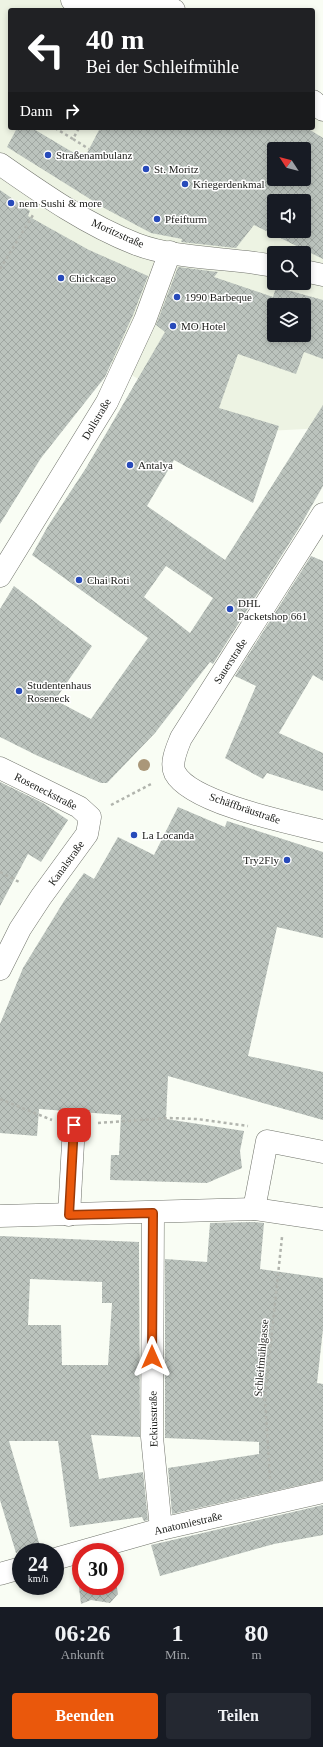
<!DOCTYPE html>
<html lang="de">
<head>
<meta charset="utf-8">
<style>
	:root { --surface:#171b24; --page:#242831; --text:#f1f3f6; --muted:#9ea1a6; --accent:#ea580c }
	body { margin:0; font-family:"Times New Roman",serif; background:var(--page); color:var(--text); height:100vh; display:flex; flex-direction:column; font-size:15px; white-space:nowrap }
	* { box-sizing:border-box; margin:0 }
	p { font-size:13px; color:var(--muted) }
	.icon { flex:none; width:22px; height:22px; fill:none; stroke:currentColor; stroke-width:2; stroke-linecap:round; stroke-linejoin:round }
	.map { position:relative; height:1607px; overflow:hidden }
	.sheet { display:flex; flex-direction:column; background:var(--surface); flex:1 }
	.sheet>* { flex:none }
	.guide { position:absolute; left:8px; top:8px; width:307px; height:122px; border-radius:4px; box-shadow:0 2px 6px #0003; background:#202124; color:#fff; overflow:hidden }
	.needle { width:26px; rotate:306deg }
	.tools { position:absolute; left:267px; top:142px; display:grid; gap:8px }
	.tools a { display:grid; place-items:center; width:44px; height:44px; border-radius:4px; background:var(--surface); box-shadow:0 2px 6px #0003; font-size:20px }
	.speed { position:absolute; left:12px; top:1543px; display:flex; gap:8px; font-size:20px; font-weight:700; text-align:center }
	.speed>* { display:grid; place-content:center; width:52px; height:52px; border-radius:50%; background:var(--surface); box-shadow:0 2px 6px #0003; line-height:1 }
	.speed small { font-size:10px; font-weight:400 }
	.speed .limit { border:6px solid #d22; background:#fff; color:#111 }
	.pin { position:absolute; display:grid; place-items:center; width:34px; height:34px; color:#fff; margin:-17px; border-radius:8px; box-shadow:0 2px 6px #0006 }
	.me { position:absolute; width:44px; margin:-22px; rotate:0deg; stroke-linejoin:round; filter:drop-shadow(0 0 3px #0008) }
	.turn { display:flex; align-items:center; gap:14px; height:84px; padding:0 12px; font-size:18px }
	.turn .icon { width:52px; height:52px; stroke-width:2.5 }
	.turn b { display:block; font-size:28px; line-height:34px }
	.then { display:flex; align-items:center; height:38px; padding:0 12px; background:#0003; gap:8px; font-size:15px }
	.eta { display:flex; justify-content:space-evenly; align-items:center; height:68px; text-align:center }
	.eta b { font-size:24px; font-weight:700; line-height:28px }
	.action { display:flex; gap:8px; margin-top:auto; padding:8px 12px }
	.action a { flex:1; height:46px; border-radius:4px; background:var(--accent); color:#fff; font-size:16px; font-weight:700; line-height:46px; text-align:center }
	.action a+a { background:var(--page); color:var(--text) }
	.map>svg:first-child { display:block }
	.built { fill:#edf3e3; fill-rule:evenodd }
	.building { fill:url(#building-cross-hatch); fill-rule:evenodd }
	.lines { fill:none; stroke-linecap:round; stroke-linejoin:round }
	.street-casing { stroke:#70736b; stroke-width:23 }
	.path { stroke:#b1b4ad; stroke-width:2.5; stroke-dasharray:3 3; stroke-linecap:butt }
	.street { stroke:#fff; stroke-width:22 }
	.tree { fill:#aa9779 }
	.route-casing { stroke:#983908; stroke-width:10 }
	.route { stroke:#ea580c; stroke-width:7 }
	.poi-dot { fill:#274aba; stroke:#fff; stroke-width:1.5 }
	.labels { text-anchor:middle; stroke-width:3; stroke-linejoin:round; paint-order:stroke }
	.poi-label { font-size:11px; fill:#191a17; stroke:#fff; text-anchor:start }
	.street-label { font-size:11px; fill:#191a17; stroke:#fff }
</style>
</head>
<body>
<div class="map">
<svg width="323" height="1607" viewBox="0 0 323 1607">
	<defs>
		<pattern id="building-cross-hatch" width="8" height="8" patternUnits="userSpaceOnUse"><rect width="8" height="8" fill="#bbc3bd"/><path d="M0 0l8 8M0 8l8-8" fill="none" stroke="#a0a7a2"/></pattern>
	</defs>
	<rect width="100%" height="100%" fill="#f9fdf4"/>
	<path class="built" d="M0,0H107L125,10H10V128H313V115L323,120V428L233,433L0,300ZM274,149H304V179H274ZM274,201H304V231H274ZM274,253H304V283H274ZM274,305H304V335H274Z"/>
	<g class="building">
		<path d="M17,128H32L84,159L100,128H307L323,138V259L254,225L236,248L181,242L182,239L151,233L106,209L7,147ZM274,149H304V179H274ZM274,201H304V231H274Z"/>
		<polygon points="0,190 30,211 28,216 89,250 148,276 133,315 105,377 41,458 0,524"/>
		<path d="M178,267L218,272L214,277L273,297L276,287L323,300V359L304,352L296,374L238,354L219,408L279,426L253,503L174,460L147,506L225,560L323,405V486L299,528L213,664L210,662L155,733L107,783H101L38,756L0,737V609L14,586L92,646L55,700L91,719L148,638L32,555L48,526L86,468L165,332L156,325ZM274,305H304V335H274ZM166,566L213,598L190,633L144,597Z"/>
		<polygon points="311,556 323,561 323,681 313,675 279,733 323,753 323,791 267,773 263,779 225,758 256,686 235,676"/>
		<polygon points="0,782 43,803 68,820 41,862 28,854 0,906"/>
		<polygon points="178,807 225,827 227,821 323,852 323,938 277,927 248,1056 323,1072 323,1120 168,1076 166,1119 244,1131 240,1151 242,1168 207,1183 110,1180 111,1155 119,1155 121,1115 39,1109 37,1136 0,1133 0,1024 23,968 64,901 84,873 94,879 118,837 154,855"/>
		<polygon points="253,1222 264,1223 260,1269 323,1278 323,1329 317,1383 323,1384 323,1480 172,1514 168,1468 259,1454 259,1442 165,1438 165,1259 207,1262 210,1223"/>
		<path d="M0,1236L139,1242L140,1437L91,1435L99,1479L143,1472L148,1520L144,1521L142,1517L70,1527L58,1441H9L40,1546L16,1553L0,1500ZM30,1279L102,1282V1303H112L108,1365H62L61,1325H28Z"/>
		<polygon points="323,1505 323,1535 274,1544 160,1576 151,1545"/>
		<polygon points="115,1577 118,1594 110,1603 91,1600 81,1604 78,1579 81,1578 81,1586 115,1586"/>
	</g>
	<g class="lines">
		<defs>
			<g id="street">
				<polyline points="72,0 89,10"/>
				<polyline points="95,10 149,3 174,10"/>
				<polyline points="313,101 323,110"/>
				<path d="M0,164C43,194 87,225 136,244C178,260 230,257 274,266"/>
				<polyline points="304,271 323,275"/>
				<path d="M323,514L181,738C177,748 170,763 175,773C191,803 290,823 323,831"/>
				<polyline points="0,576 107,402 145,320 170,252"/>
				<polyline points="0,768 79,807 90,817 87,834 41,897 20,929 0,969"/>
				<polyline points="254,1209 267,1141 323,1152"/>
				<polyline points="153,1213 152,1437 161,1529"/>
				<polyline points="69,1215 74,1125"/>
				<polyline points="0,1216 254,1209 323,1219"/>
				<polyline points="55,1559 161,1529 323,1492"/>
				<polyline points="0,1574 21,1568"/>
			</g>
		</defs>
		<use href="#street" class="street-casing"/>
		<g class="path">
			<polyline points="55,128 73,139 79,128"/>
			<polyline points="73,139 89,149"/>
			<polyline points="0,269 33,215"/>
			<polyline points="111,805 153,783"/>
			<polyline points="0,872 21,883"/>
			<polyline points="0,1099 52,1120"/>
			<polyline points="98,1123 169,1118 197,1119 248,1126"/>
			<polyline points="270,1479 265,1398 282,1237"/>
		</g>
		<use href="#street" class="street"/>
	</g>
	<circle class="tree" cx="144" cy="765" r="6"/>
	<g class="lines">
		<defs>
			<polyline id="route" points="74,1125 69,1215 153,1213 152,1357"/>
		</defs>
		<use href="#route" class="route-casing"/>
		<use href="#route" class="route"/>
	</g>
	<g class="poi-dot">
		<circle cx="48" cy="155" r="4"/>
		<circle cx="146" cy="169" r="4"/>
		<circle cx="185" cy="184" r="4"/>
		<circle cx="11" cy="203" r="4"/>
		<circle cx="157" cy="219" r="4"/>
		<circle cx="61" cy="278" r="4"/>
		<circle cx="177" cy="297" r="4"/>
		<circle cx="173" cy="326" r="4"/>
		<circle cx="130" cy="465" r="4"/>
		<circle cx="79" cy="580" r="4"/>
		<circle cx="230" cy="609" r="4"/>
		<circle cx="19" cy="691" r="4"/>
		<circle cx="134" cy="835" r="4"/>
		<circle cx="287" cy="860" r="4"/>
	</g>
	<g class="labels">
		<g class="poi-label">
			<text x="56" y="159">Straßenambulanz</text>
			<text x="154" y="173">St. Moritz</text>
			<text x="193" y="188">Kriegerdenkmal</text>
			<text x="19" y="207">nem Sushi &amp; more</text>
			<text x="165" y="223">Pfeifturm</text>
			<text x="69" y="282">Chickcago</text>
			<text x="185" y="301">1990 Barbeque</text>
			<text x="181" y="330">MO Hotel</text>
			<text x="138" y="469">Antalya</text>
			<text x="87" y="584">Chai Roti</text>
			<text x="238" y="607">DHL<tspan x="238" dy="13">Packetshop 661</tspan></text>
			<text x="27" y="689">Studentenhaus<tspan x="27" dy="13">Roseneck</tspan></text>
			<text x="142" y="839">La Locanda</text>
			<text x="279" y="864" text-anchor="end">Try2Fly</text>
		</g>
		<g class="street-label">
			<text transform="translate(118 233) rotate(24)" y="4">Moritzstraße</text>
			<text transform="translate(96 419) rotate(-59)" y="4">Dollstraße</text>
			<text transform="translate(230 661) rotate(-57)" y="4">Sauerstraße</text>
			<text transform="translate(46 791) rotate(27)" y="4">Roseneckstraße</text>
			<text transform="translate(245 808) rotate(19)" y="4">Schäffbräustraße</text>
			<text transform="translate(66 863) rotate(-54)" y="4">Kanalstraße</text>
			<text transform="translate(261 1358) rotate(-85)" y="4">Schleifmühlgasse</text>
			<text transform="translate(153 1419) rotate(-91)" y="4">Eckiusstraße</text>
			<text transform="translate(188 1523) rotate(-13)" y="4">Anatomiestraße</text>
		</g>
	</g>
</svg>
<div class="tools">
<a><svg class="needle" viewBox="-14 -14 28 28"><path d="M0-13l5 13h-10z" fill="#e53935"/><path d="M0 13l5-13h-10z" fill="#9ea1a6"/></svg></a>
<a><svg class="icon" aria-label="sound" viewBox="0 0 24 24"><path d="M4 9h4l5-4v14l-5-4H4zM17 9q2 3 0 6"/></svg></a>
<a><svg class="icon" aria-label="search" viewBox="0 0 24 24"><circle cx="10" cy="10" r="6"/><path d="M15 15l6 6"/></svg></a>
<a><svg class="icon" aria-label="layers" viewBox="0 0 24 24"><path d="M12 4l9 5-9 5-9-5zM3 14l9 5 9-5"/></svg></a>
</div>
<div class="speed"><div>24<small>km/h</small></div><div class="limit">30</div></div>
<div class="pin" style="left:74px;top:1125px;background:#d93025"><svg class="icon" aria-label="arrive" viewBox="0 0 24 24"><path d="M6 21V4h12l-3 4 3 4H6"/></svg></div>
<svg class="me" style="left:152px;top:1357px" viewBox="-20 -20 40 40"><path d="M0-17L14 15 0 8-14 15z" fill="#ea580c" stroke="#fff" stroke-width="4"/></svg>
<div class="guide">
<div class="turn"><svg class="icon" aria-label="left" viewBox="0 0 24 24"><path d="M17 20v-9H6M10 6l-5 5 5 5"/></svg><div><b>40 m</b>Bei der Schleifmühle</div></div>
<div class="then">Dann<svg class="icon" aria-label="right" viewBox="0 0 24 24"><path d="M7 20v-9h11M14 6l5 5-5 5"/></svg></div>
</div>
</div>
<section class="sheet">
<div class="eta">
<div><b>06:26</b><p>Ankunft</p></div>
<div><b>1</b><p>Min.</p></div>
<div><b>80</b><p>m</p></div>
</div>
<div class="action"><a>Beenden</a><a>Teilen</a></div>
</section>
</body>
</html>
